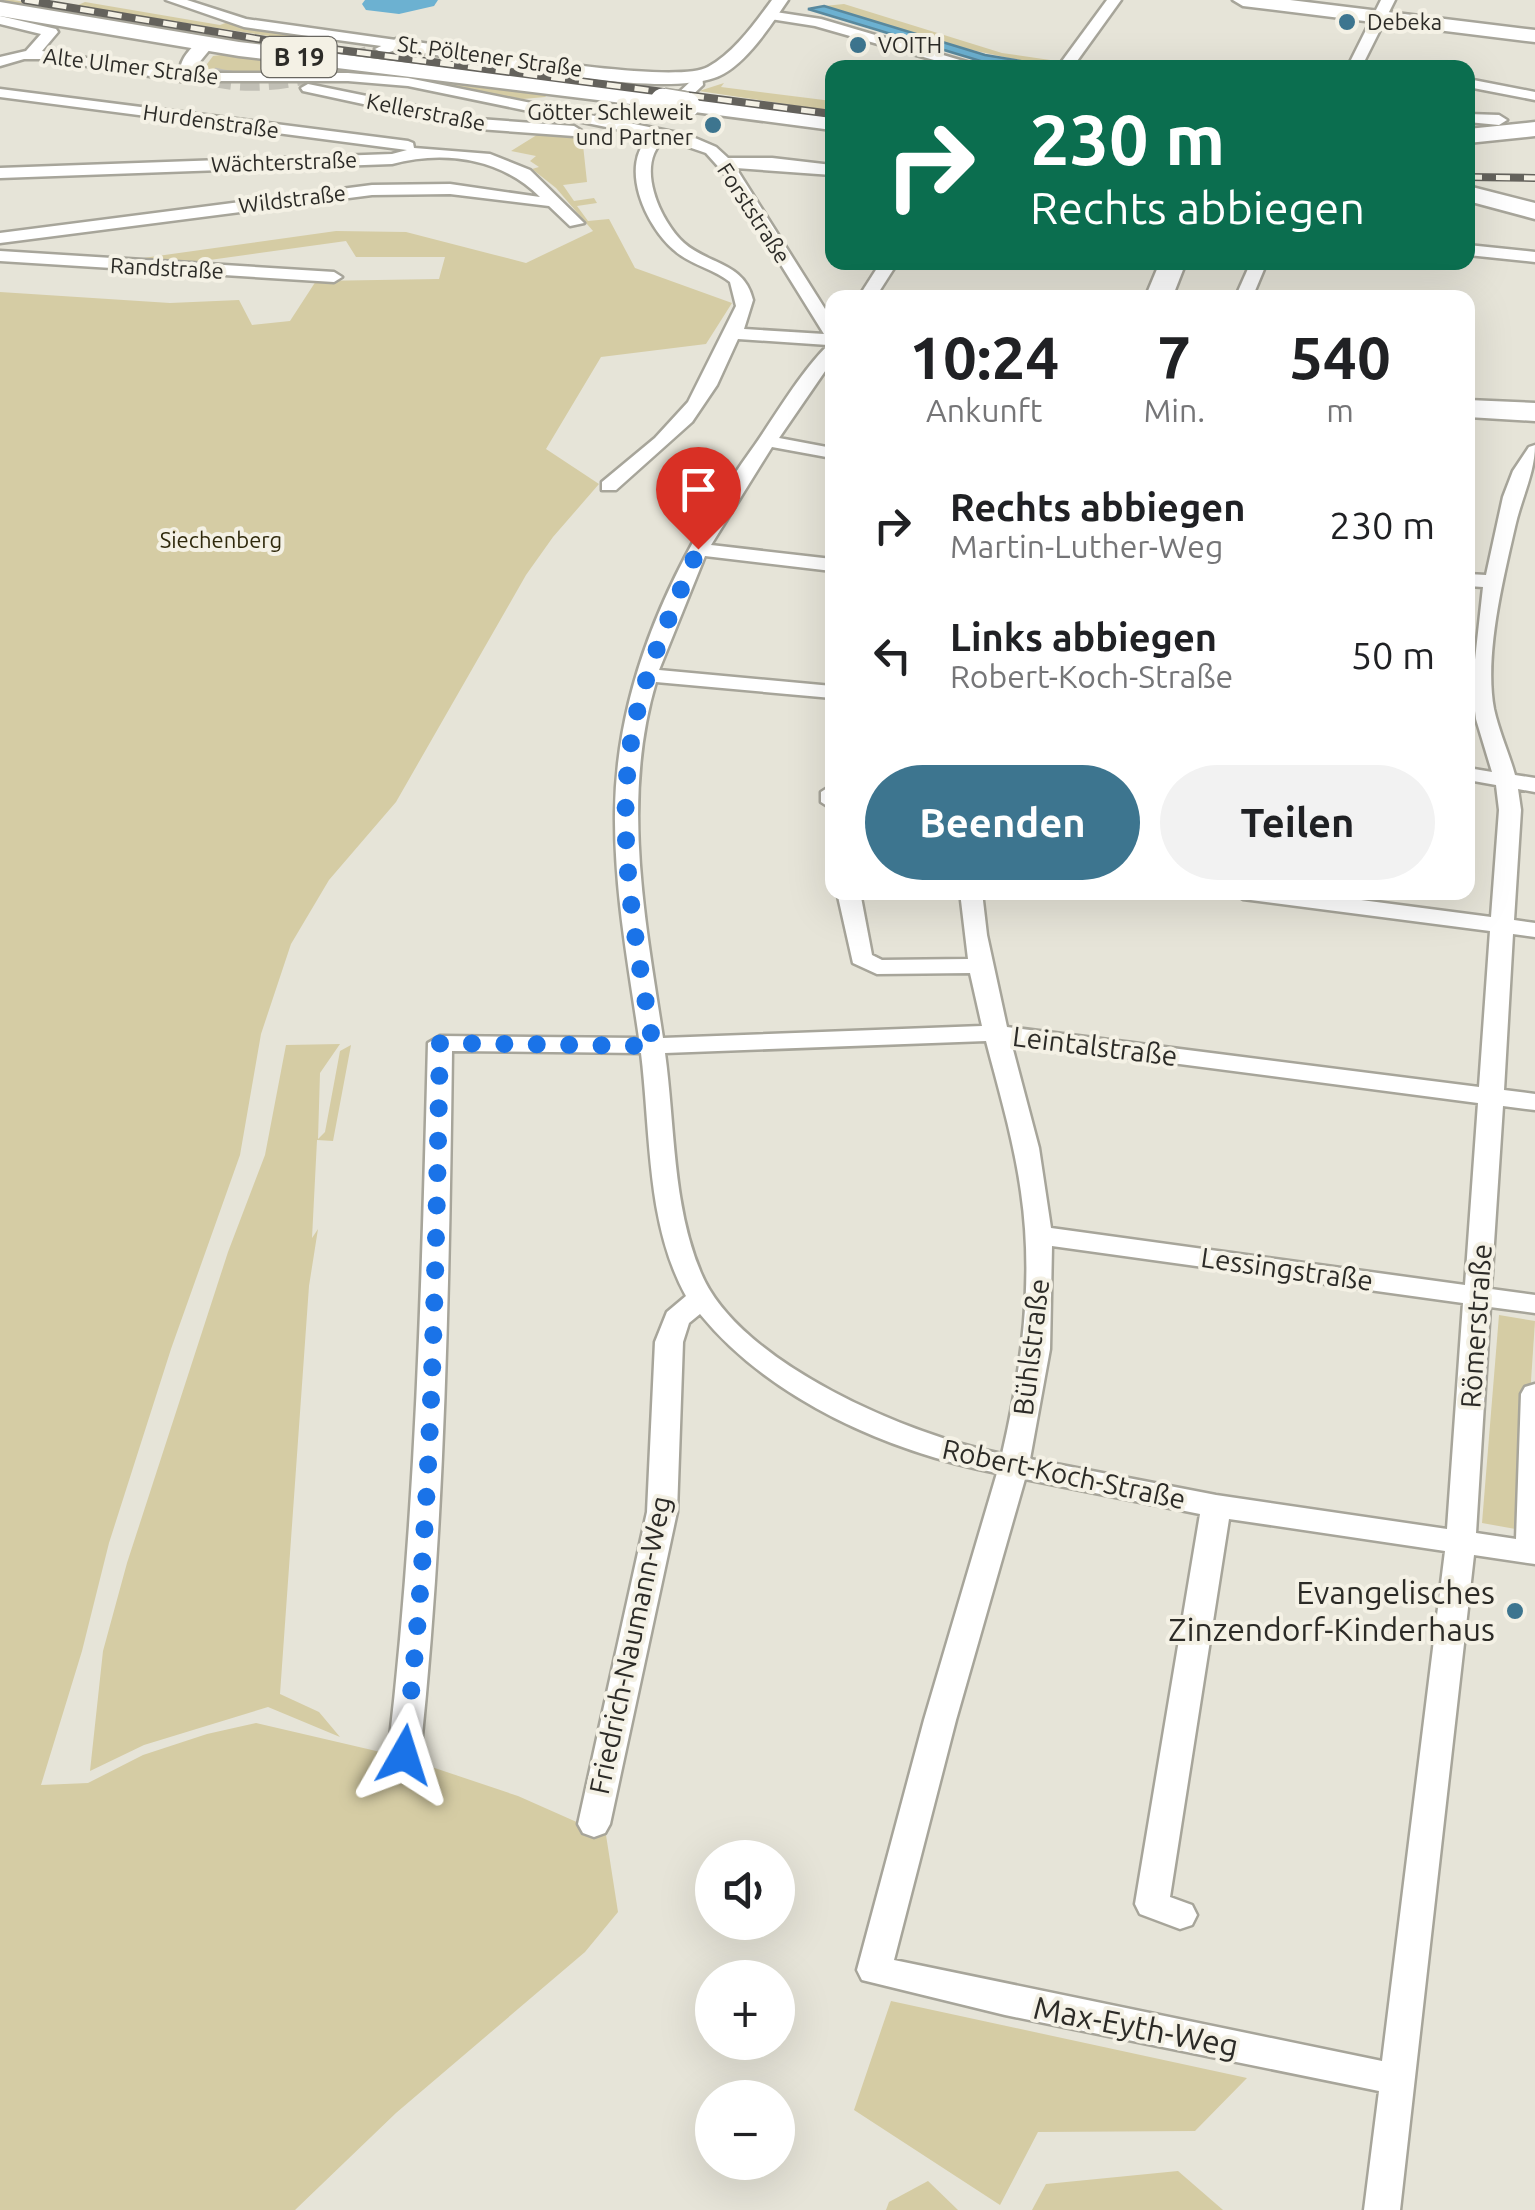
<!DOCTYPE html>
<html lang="de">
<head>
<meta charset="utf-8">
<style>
	:root { --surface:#fff; --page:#f2f2f2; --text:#202124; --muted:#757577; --accent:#3d758f }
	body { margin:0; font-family:Ubuntu,sans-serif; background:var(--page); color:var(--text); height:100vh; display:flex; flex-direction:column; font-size:38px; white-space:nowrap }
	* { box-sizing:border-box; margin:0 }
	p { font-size:32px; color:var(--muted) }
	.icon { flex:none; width:55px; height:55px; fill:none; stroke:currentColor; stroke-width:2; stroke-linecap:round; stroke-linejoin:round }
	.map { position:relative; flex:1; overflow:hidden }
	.drawer { position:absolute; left:825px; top:290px; width:650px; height:610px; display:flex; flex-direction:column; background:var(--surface); border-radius:20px; box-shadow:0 10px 40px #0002 }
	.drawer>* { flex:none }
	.guide { position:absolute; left:825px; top:60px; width:650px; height:210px; border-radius:20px; box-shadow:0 10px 40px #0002; background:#0b6e4f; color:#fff; overflow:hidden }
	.fabs { position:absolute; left:695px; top:1840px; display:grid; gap:20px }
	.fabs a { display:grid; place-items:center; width:100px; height:100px; border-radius:50%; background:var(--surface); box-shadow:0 10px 40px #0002; font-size:50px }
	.pin { position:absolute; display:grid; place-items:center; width:85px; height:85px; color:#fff; margin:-102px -42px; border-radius:50% 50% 50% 0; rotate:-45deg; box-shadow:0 0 10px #0007 }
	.pin .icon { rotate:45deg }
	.me { position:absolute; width:110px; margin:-55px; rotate:6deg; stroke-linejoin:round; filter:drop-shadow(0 0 8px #0008) }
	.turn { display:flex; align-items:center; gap:35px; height:210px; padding:0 40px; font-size:45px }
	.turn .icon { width:130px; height:130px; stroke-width:2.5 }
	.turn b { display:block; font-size:70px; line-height:85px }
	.eta { display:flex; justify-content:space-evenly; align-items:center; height:170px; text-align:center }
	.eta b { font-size:60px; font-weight:700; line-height:70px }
	.cta { display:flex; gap:20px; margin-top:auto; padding:20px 40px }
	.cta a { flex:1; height:115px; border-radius:60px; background:var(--accent); color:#fff; font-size:40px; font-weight:700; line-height:115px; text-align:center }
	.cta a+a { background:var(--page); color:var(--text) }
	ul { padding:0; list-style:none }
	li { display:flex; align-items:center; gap:30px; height:130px; padding:0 40px }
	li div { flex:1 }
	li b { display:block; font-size:38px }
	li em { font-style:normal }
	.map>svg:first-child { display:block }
	.green { fill:#d5cca4 }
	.water { fill:#6cb1d1; stroke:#59899e; stroke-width:2.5 }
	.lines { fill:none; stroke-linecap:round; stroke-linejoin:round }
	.river { fill:#6cb1d1; fill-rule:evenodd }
	.tertiary-tunnel { stroke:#c1bfb5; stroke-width:19; stroke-dasharray:19 9; stroke-linecap:butt }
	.minor-casing { stroke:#a7a59a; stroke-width:5 }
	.tertiary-casing { stroke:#a7a59a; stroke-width:5 }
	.secondary-casing { stroke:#a7a59a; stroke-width:5 }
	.primary-casing { stroke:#a7a59a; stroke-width:5 }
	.minor { fill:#fff; fill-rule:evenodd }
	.tertiary { fill:#fff; fill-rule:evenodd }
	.secondary { fill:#fff; fill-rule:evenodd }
	.primary { fill:#fff; fill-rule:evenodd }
	.rail-casing { stroke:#64625c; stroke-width:8 }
	.rail { stroke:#f4f1e5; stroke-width:5; stroke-dasharray:14; stroke-linecap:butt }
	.primary-bridge-casing { stroke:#a7a59a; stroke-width:28; stroke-linecap:butt }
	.primary-bridge { stroke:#fff; stroke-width:25 }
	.route { stroke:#1a73e8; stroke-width:18; stroke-dasharray:0 32.4 }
	.poi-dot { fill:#3d758f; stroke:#f4f1e5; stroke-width:4 }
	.labels { text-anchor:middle; stroke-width:8; stroke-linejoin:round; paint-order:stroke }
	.far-poi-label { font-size:22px; fill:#2c2b27; stroke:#f4f1e5; text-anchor:start }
	.far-street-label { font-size:22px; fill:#2c2b27; stroke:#f4f1e5 }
	.far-park-label { font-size:22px; fill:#2f290c; stroke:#f4f1e5 }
	.shield { fill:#f4f1e5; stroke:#686660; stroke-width:2.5 }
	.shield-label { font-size:25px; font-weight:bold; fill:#2c2b27 }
	.street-label { font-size:28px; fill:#2c2b27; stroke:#f4f1e5 }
	.near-poi-label { font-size:32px; fill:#2c2b27; stroke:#f4f1e5; text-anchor:end }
	.near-street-label { font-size:32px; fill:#2c2b27; stroke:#f4f1e5 }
</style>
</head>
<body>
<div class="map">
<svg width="1535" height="2210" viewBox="0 0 1535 2210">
	<rect width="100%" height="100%" fill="#e6e4d8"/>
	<g class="green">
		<polygon points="0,0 13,0 341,52 337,56 97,19"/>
		<polygon points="38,0 78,5 85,2 220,25 231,21 366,44 338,42 333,46"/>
		<polygon points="844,4 1002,53 1057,61 1050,67 949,45 824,6"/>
		<polygon points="229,54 552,91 545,97 523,99 377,76 221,74 153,69 207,64 213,56"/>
		<polygon points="724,83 721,87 832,101 832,111 699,91"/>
		<polygon points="553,131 600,133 583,145 587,182 563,185 574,201 594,198 597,203 577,206 588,221 609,219 635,268 732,303 706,344 601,357 546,449 599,484 553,537 526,575 396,802 329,880 291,944 261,1034 240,1155 171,1349 109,1543 82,1651 41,1785 88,1783 143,1755 207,1734 256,1723 402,1757 518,1796 606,1835 618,1912 585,1952 396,2113 295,2210 0,2210 0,292 170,303 239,300 252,325 290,321 316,281 439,279 445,257 356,257 346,241 188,263 136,259 336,231 406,232 526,263 593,231 556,188 532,169 539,167 530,161 536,156 511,151 540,133"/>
		<polygon points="340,1044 320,1073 318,1139 325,1132 340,1051 351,1045 333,1141 317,1140 312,1238 318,1229 309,1286 280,1694 319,1712 340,1737 268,1707 144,1745 90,1771 103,1651 127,1563 228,1252 265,1155 286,1045"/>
		<polygon points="1499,1315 1535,1321 1521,1530 1482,1523"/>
		<polygon points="891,2001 1247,2078 1195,2131 1038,2132 1000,2205 854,2110"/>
		<polygon points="1178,2171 1223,2210 1032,2210 1046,2184"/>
		<polygon points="928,2181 958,2210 886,2210 889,2202"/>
	</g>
	<polygon class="water" points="824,6 985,55 1056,67 1010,67 987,63 808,9"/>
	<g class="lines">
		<polygon class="river" points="365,0 438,0 434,6 399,14 366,10 362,4"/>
		<path class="tertiary-tunnel" d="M187,66C242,99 330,72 384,49"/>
		<defs>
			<g id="minor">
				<polygon points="166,0 187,0 246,19 396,40 403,44 396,48 244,27"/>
				<polygon points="1107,0 1121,0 1072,68 1057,68"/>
				<polygon points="1381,0 1395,0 1361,68 1347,68"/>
				<polygon points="769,11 821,19 987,68 962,68 815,26 764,18 762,15"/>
				<path d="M0,16L56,29L58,32L42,51L181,73H348L408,78L688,135L716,147L728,158H772L832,165V175L736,168L832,320V361L779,438L832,448V458L772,447L711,545L832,559V571L705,556L659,670L832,686V698L656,682C621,799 645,920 663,1038L982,1026L970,973L877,974L853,963L837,892H860L872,955L882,960L968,959L960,892H982L987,935L1007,1027L1479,1087L1490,931L1243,899L1232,892H1300L1491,917L1499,810L1496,785L1468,780V768L1492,772L1476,719L1472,687L1483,587L1468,586V574L1486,575L1503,497L1513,471L1529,447L1535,445C1535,473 1521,499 1515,527C1503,579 1484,656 1494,709C1499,732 1509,753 1515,775L1535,778V792L1518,789L1521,810L1514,920L1535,923V937L1513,934L1504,1090L1535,1094V1110L1503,1106L1491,1289L1535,1295V1313L1490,1307L1476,1533L1516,1539L1521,1394L1525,1387L1535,1384V1564L1474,1555L1400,2210H1364L1379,2091L1005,2015L862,1980L857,1970L924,1720L997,1473C890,1452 771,1401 700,1314L689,1323L683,1342L677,1512L610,1824L605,1833L594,1837L583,1833L578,1824L647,1512L655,1342L667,1312L686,1296C646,1224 651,1134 641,1053L452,1051C449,1286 445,1521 420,1755L415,1764L404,1768L393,1764L388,1755C416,1518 422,1281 428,1043L440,1036L639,1038C628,963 614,888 615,812C616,680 677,554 752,449C776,415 799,374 828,345L738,339L717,385L692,422L616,490H602V482L655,438L688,402L736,306L730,282C713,268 690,265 674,250C646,226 618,166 650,136L408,86L348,81H181L44,59H24L0,66V57L26,51L41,34L0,24ZM665,139L706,153L724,173L824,334L744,329L753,300C744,262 709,265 684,243C660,221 634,164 665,139ZM986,1041C999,1091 1014,1141 1021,1192C1034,1280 1022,1367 1002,1454C911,1436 739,1364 701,1273C672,1205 675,1125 665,1053ZM1011,1042L1478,1103L1465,1285L1051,1228L1039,1148ZM1052,1246L1463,1303L1447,1529L1216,1495L1030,1459L1050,1349ZM1025,1479L1200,1514L1135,1904L1140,1914L1180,1929L1192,1925L1197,1915L1192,1905L1170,1897L1229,1519L1445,1551L1382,2061L894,1960L956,1720Z"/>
				<polygon points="692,74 702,74 703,85 668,118 658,118 658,112 691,81"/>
				<polygon points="1468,79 1535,92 1535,100 1468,87"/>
				<polygon points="308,84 479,119 574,126 582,131 574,136 479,129 303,91 301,88"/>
				<path d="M0,89L408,141L413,143L414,148L490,154L530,170L584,223L570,226L549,206L450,194L372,195L0,243V233L372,185L450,184L540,197C501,158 444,150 392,164L0,178V168L392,154L407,150L0,97Z"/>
				<polygon points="1468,114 1499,115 1507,120 1499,125 1468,122"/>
				<polygon points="1468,245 1535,252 1535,262 1468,255"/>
				<polygon points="0,251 334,272 342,277 334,282 0,261"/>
				<polygon points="881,262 898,262 875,298 858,298"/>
				<polygon points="1251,262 1267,262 1252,298 1235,298"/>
				<polygon points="832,785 832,809 821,802 821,792"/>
			</g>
			<g id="tertiary">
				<path d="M772,0H788C771,25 744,68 714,78C651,99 470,59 398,49L384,54L375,49L396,39C450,46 671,87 708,67C734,53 755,23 772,0Z"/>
				<path d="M205,39L214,44L211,48L193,70H181C178,61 195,41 205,39Z"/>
			</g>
			<polygon id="secondary" points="1233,0 1290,0 1535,30 1535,42 1243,6"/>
			<g id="primary">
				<polygon points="0,2 239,42 663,94 675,101 663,108 239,56 0,16"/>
				<polygon points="687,98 832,116 832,130 679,110 675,105"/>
				<polygon points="1535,122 1535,136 1468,143 1468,129"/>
				<polygon points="1468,186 1535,203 1535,219 1468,201"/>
				<polygon points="1160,262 1186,262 1172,298 1145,298"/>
				<polygon points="1468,400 1535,403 1535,421 1468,417"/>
			</g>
		</defs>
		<use href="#minor" class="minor-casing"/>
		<use href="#tertiary" class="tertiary-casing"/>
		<use href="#secondary" class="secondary-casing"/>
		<use href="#primary" class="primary-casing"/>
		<use href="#minor" class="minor"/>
		<use href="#tertiary" class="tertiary"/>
		<use href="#secondary" class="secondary"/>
		<use href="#primary" class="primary"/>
		<defs>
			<g id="rail">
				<polyline points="25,0 271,41 832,114"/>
				<polyline points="1468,177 1535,178"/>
			</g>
		</defs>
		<use href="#rail" class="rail-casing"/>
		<use href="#rail" class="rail"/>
		<defs>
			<polyline id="primary-bridge" points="663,101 687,105"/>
		</defs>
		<use href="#primary-bridge" class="primary-bridge-casing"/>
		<use href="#primary-bridge" class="primary-bridge"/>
	</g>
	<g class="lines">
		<path class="route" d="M404,1755C433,1519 435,1281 440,1043L653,1046C636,941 612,827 635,721C648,662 675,604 698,549"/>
	</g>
	<g class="poi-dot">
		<circle cx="1347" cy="22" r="10"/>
		<circle cx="858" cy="45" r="10"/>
		<circle cx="713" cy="125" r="10"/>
		<circle cx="1515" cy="1611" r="10"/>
	</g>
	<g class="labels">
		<g class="far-poi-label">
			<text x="1367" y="30">Debeka</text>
			<text x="878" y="53">VOITH</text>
			<text x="693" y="120" text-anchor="end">Götter Schleweit<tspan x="693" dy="25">und Partner</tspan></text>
		</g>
		<g class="far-street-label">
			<text transform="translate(490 56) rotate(8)" y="8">St. Pöltener Straße</text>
			<text transform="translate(131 66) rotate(7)" y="8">Alte Ulmer Straße</text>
			<text transform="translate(426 112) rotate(11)" y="8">Kellerstraße</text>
			<text transform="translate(211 121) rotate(8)" y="8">Hurdenstraße</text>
			<text transform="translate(284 162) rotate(-2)" y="8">Wächterstraße</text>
			<text transform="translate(292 199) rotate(-7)" y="8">Wildstraße</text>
			<text transform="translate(754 213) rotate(57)" y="8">Forststraße</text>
			<text transform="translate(167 268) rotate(3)" y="8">Randstraße</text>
		</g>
		<g class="far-park-label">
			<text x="221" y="548">Siechenberg</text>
		</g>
		<rect class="shield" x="261.5" y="37" width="75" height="40" rx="8"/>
		<g class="shield-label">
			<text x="299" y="66">B 19</text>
		</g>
		<g class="street-label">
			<text transform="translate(1095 1046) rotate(7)" y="10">Leintalstraße</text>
			<text transform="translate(1287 1269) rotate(8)" y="10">Lessingstraße</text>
			<text transform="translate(1476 1326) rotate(-86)" y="10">Römerstraße</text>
			<text transform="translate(1031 1347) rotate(-83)" y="10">Bühlstraße</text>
			<text transform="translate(1064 1474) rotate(12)" y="10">Robert-Koch-Straße</text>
			<text transform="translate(630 1645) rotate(-78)" y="10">Friedrich-Naumann-Weg</text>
		</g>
		<g class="near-poi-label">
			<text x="1495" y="1604">Evangelisches<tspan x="1495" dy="37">Zinzendorf-Kinderhaus</tspan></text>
		</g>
		<g class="near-street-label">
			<text transform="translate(1136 2027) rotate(11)" y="11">Max-Eyth-Weg</text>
		</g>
	</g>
</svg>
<div class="fabs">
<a><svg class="icon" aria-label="sound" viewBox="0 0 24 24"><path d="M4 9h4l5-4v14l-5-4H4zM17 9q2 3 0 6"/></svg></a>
<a>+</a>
<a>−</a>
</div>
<div class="pin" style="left:698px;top:549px;background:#d93025"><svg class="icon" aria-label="arrive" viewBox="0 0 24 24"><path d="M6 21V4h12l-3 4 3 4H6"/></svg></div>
<svg class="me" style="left:404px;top:1755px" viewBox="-20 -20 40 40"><path d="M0-17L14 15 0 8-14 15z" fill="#1a73e8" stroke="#fff" stroke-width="4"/></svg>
<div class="guide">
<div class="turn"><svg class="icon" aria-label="right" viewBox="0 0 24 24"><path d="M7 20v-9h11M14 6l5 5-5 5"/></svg><div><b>230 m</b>Rechts abbiegen</div></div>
</div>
<section class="drawer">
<div class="eta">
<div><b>10:24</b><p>Ankunft</p></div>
<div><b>7</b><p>Min.</p></div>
<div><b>540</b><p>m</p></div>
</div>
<ul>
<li><svg class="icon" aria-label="right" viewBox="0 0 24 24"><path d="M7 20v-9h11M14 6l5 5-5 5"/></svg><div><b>Rechts abbiegen</b><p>Martin-Luther-Weg</p></div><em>230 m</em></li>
<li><svg class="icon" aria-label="left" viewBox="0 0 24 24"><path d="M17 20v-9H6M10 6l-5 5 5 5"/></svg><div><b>Links abbiegen</b><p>Robert-Koch-Straße</p></div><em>50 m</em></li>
</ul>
<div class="cta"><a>Beenden</a><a>Teilen</a></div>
</section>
</div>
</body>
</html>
